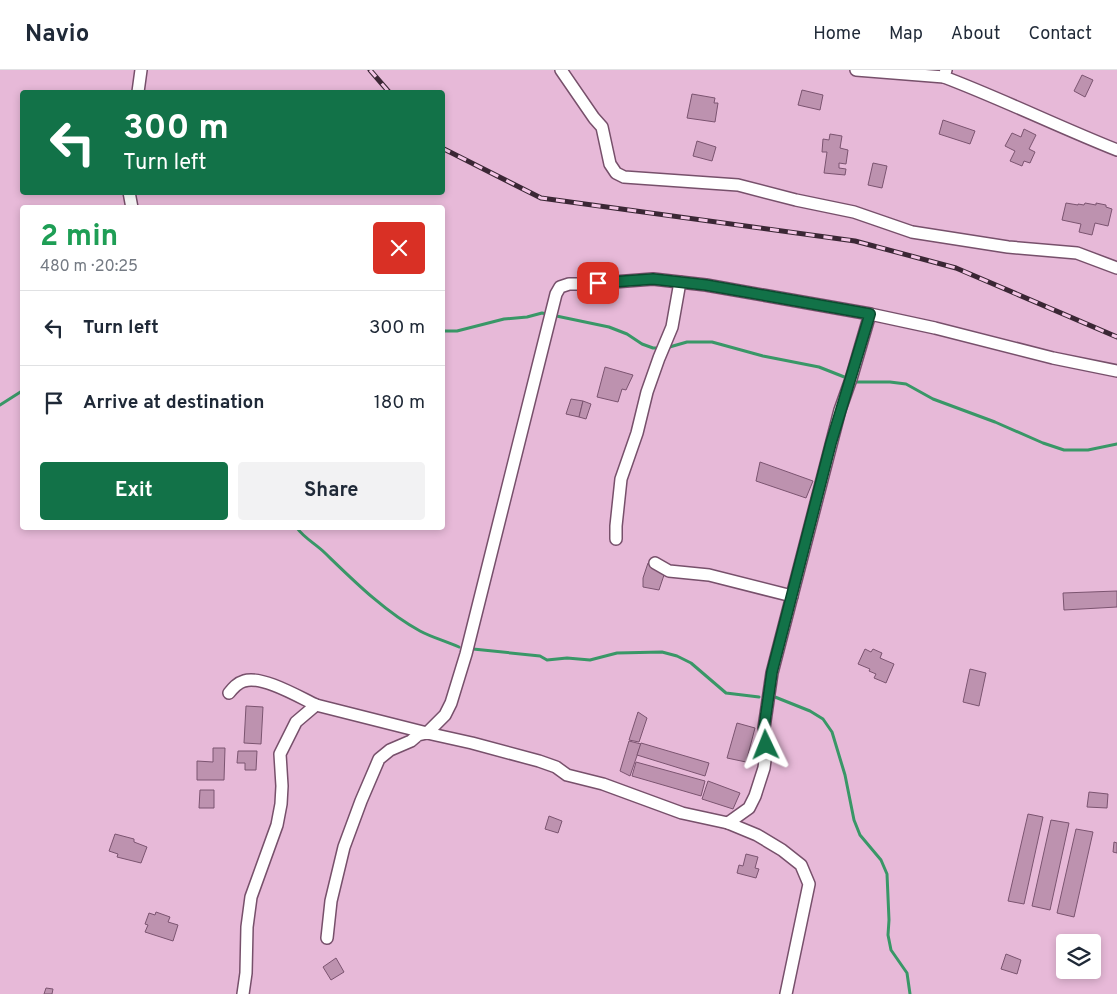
<!DOCTYPE html>
<html lang="en">
<head>
<meta charset="utf-8">
<style>
	:root { --surface:#fff; --page:#f2f2f3; --text:#1f2937; --muted:#747a83; --line:#e0e1e3; --accent:#127248 }
	body { margin:0; font-family:Overpass,sans-serif; background:var(--page); color:var(--text); height:100vh; display:flex; flex-direction:column; font-size:19px; white-space:nowrap }
	* { box-sizing:border-box; margin:0 }
	p { font-size:16px; color:var(--muted) }
	.icon { flex:none; width:28px; height:28px; fill:none; stroke:currentColor; stroke-width:2; stroke-linecap:round; stroke-linejoin:round }
	.map { position:relative; flex:1; overflow:hidden }
	.side { position:absolute; left:20px; top:135px; width:425px; height:325px; display:flex; flex-direction:column; background:var(--surface); border-radius:5px; box-shadow:0 2px 8px #0003 }
	.side>* { flex:none }
	.guide { position:absolute; left:20px; top:20px; width:425px; height:105px; border-radius:5px; box-shadow:0 2px 8px #0003; background:#127248; color:#fff; overflow:hidden }
	.controls { position:absolute; left:1056px; top:864px; display:grid; gap:10px }
	.controls a { display:grid; place-items:center; width:45px; height:45px; border-radius:5px; background:var(--surface); box-shadow:0 2px 8px #0003; font-size:25px }
	.pin { position:absolute; display:grid; place-items:center; width:42px; height:42px; color:#fff; margin:-21px; border-radius:10px; box-shadow:0 2px 8px #0006 }
	.me { position:absolute; width:55px; margin:-28px; rotate:358deg; stroke-linejoin:round; filter:drop-shadow(0 0 4px #0008) }
	.turn { display:flex; align-items:center; gap:18px; height:105px; padding:0 20px; font-size:22px }
	.turn .icon { width:65px; height:65px; stroke-width:2.5 }
	.turn b { display:block; font-size:35px; line-height:42px }
	.round { display:grid; place-items:center; flex:none; width:52px; height:52px; border-radius:5px; background:var(--page) }
	.overview { display:flex; align-items:center; justify-content:space-between; height:85px; padding:0 20px }
	h1 { font-size:30px; font-weight:700; line-height:38px; color:#1e9e55 }
	.cta { display:flex; gap:10px; margin-top:auto; padding:10px 20px }
	.cta a { flex:1; height:58px; border-radius:5px; background:var(--accent); color:#fff; font-size:20px; font-weight:700; line-height:58px; text-align:center }
	.cta a+a { background:var(--page); color:var(--text) }
	ul { padding:0; list-style:none }
	li { display:flex; align-items:center; gap:15px; height:75px; padding:0 20px; border-top:1px solid var(--line) }
	li div { flex:1 }
	li b { display:block; font-size:19px }
	li em { font-style:normal }
	header { display:flex; align-items:center; gap:30px; box-sizing:border-box; height:70px; padding:0 25px; background:var(--surface); border-bottom:1px solid var(--line) }
	header strong { font-size:24px }
	nav { display:flex; gap:28px; margin-inline-start:auto; font-size:18px }
	.map>svg:first-child { display:block }
	.lines { fill:none; stroke-linecap:round; stroke-linejoin:round }
	.stream { stroke:#399767; stroke-width:3 }
	.building { fill:#bd92af; stroke:#7b5470 }
	.street-casing { stroke:#77506b; stroke-width:14 }
	.street { stroke:#fff; stroke-width:11 }
	.rail-casing { stroke:#3b2735; stroke-width:5 }
	.rail { stroke:#f4c6e6; stroke-width:3; stroke-dasharray:9; stroke-linecap:butt }
	.route-casing { stroke:#0c4a2f; stroke-width:12 }
	.route { stroke:#127248; stroke-width:9 }
</style>
</head>
<body>
<header>
<strong>Navio</strong>
<nav><a>Home</a><a>Map</a><a>About</a><a>Contact</a></nav>
</header>
<div class="map">
<svg width="1117" height="924" viewBox="0 0 1117 924">
	<rect width="100%" height="100%" fill="#e7b9d8"/>
	<g class="lines">
		<g class="stream">
			<polyline points="442,261 457,261 504,249 527,247 542,243 609,257 627,264 642,274 653,278 660,278"/>
			<polyline points="666,278 687,272 712,272 763,286 819,297 857,312 890,312 906,314 933,329 995,352 1043,373 1064,380 1088,380 1117,374"/>
			<polyline points="0,335 22,321"/>
			<path d="M297,458C304,468 316,474 325,483C354,511 385,542 420,561C433,568 446,571 459,577"/>
			<polyline points="473,579 540,586 547,590 567,588 590,590 617,583 662,582 677,586 691,593 726,623 759,627"/>
			<polyline points="775,627 810,641 823,649 832,662 845,705 854,750 860,765 881,790 887,804 889,850 888,865 891,880 907,903 910,924"/>
		</g>
	</g>
	<g class="building">
		<polygon points="1082,5 1093,10 1085,27 1074,21"/>
		<polygon points="802,20 823,25 820,40 798,35"/>
		<polygon points="692,24 715,28 714,33 718,33 715,52 687,48"/>
		<polygon points="943,50 975,61 970,74 939,64"/>
		<polygon points="1024,59 1036,65 1029,79 1035,82 1030,93 1024,91 1022,96 1010,91 1015,81 1005,76 1012,63 1021,67"/>
		<polygon points="830,64 842,66 840,78 848,80 846,94 839,93 839,98 846,99 845,105 824,103 827,82 822,82 823,69 829,70"/>
		<polygon points="697,71 716,77 712,91 693,86"/>
		<polygon points="873,93 887,96 882,118 868,115"/>
		<polygon points="1066,133 1078,135 1078,134 1084,135 1085,133 1096,135 1096,133 1106,135 1106,137 1112,139 1108,156 1095,153 1092,165 1079,162 1081,154 1062,150"/>
		<polygon points="605,297 633,305 626,320 622,319 618,332 597,327"/>
		<polygon points="571,329 583,331 579,347 566,344"/>
		<polygon points="583,331 591,334 586,349 579,347"/>
		<polygon points="760,392 813,411 806,428 756,411"/>
		<polygon points="648,493 666,499 659,520 643,517 643,508"/>
		<polygon points="1117,521 1117,537 1064,540 1063,523"/>
		<polygon points="865,579 871,582 873,579 882,583 880,588 894,594 886,613 874,608 876,604 869,601 870,599 858,594"/>
		<polygon points="970,599 986,603 979,636 963,632"/>
		<polygon points="246,636 263,637 261,674 244,673"/>
		<polygon points="638,642 647,648 639,672 629,670"/>
		<polygon points="737,653 755,658 746,692 727,688"/>
		<polygon points="629,671 641,674 630,706 620,701"/>
		<polygon points="641,673 709,693 705,706 637,685"/>
		<polygon points="213,678 225,678 224,710 197,710 197,691 213,692"/>
		<polygon points="238,681 257,681 256,700 245,700 245,693 237,693"/>
		<polygon points="636,692 705,711 701,726 632,706"/>
		<polygon points="708,711 740,723 733,739 702,729"/>
		<polygon points="200,720 214,720 214,738 199,738"/>
		<polygon points="1089,722 1108,724 1107,738 1087,737"/>
		<polygon points="1028,744 1043,747 1024,834 1008,831"/>
		<polygon points="549,746 562,751 558,763 545,759"/>
		<polygon points="1051,750 1069,753 1050,840 1032,836"/>
		<polygon points="1076,759 1093,762 1074,847 1057,843"/>
		<polygon points="115,764 134,769 134,772 147,777 141,793 117,787 118,784 109,781"/>
		<polygon points="1114,772 1117,773 1117,783 1113,782"/>
		<polygon points="746,784 758,787 755,798 759,799 756,808 737,803 739,795 743,796"/>
		<polygon points="156,842 170,847 168,852 178,855 173,871 145,862 148,855 145,854 149,843 155,845"/>
		<polygon points="1006,884 1021,890 1017,904 1001,899"/>
		<polygon points="336,888 344,902 331,910 323,897"/>
		<polygon points="46,918 53,919 52,924 44,924"/>
	</g>
	<g class="lines">
		<defs>
			<g id="street">
				<polyline points="561,0 594,48 602,57 610,94 616,103 624,107 738,115 796,130 854,142 912,162 1008,177 1077,183 1117,198"/>
				<polyline points="856,0 944,7"/>
				<path d="M946,0L944,7C1002,29 1059,57 1117,80"/>
				<polyline points="138,22 141,0"/>
				<polyline points="129,122 132,138"/>
				<polyline points="616,469 616,456 621,409 637,363 647,322 659,288 672,257 680,212"/>
				<polyline points="655,493 669,501 709,505 792,526"/>
				<path d="M229,623C233,618 237,613 244,611C262,605 299,627 316,635L296,652L280,684L282,716L281,734L277,755L251,827L247,857L246,903L243,924"/>
				<polyline points="316,635 427,663 445,645 451,633 466,584 556,224 560,217 569,214 587,214 653,209 706,215 870,244 935,258 1053,288 1117,301"/>
				<polyline points="728,753 749,738 755,726 764,698 767,675 764,658 772,603 840,340 851,309 870,244"/>
				<polyline points="327,868 331,831 344,777 361,731 379,689 390,680 411,671 418,665 427,663 472,673 539,691 556,697 567,705 603,714 682,743 728,753 757,765 782,780 801,795 809,814 786,924"/>
			</g>
		</defs>
		<use href="#street" class="street-casing"/>
		<use href="#street" class="street"/>
		<defs>
			<g id="rail">
				<polyline points="370,0 389,22"/>
				<polyline points="442,78 541,128 855,171 956,198 1117,267"/>
			</g>
		</defs>
		<use href="#rail" class="rail-casing"/>
		<use href="#rail" class="rail"/>
	</g>
	<g class="lines">
		<defs>
			<polyline id="route" points="598,213 653,209 706,215 870,244 831,373 772,602 764,658 766,675"/>
		</defs>
		<use href="#route" class="route-casing"/>
		<use href="#route" class="route"/>
	</g>
</svg>
<div class="controls">
<a><svg class="icon" aria-label="layers" viewBox="0 0 24 24"><path d="M12 4l9 5-9 5-9-5zM3 14l9 5 9-5"/></svg></a>
</div>
<div class="pin" style="left:598px;top:213px;background:#d93025"><svg class="icon" aria-label="arrive" viewBox="0 0 24 24"><path d="M6 21V4h12l-3 4 3 4H6"/></svg></div>
<svg class="me" style="left:766px;top:675px" viewBox="-20 -20 40 40"><path d="M0-17L14 15 0 8-14 15z" fill="#127248" stroke="#fff" stroke-width="4"/></svg>
<div class="guide">
<div class="turn"><svg class="icon" aria-label="left" viewBox="0 0 24 24"><path d="M17 20v-9H6M10 6l-5 5 5 5"/></svg><div><b>300 m</b>Turn left</div></div>
</div>
<section class="side">
<div class="overview"><div><h1>2 min</h1><p>480 m · 20:25</p></div><a class="round" style="background:#d93025;color:#fff"><svg class="icon" aria-label="close" viewBox="0 0 24 24"><path d="M6 6l12 12M18 6L6 18"/></svg></a></div>
<ul>
<li><svg class="icon" aria-label="left" viewBox="0 0 24 24"><path d="M17 20v-9H6M10 6l-5 5 5 5"/></svg><div><b>Turn left</b></div><em>300 m</em></li>
<li><svg class="icon" aria-label="arrive" viewBox="0 0 24 24"><path d="M6 21V4h12l-3 4 3 4H6"/></svg><div><b>Arrive at destination</b></div><em>180 m</em></li>
</ul>
<div class="cta"><a>Exit</a><a>Share</a></div>
</section>
</div>
</body>
</html>
